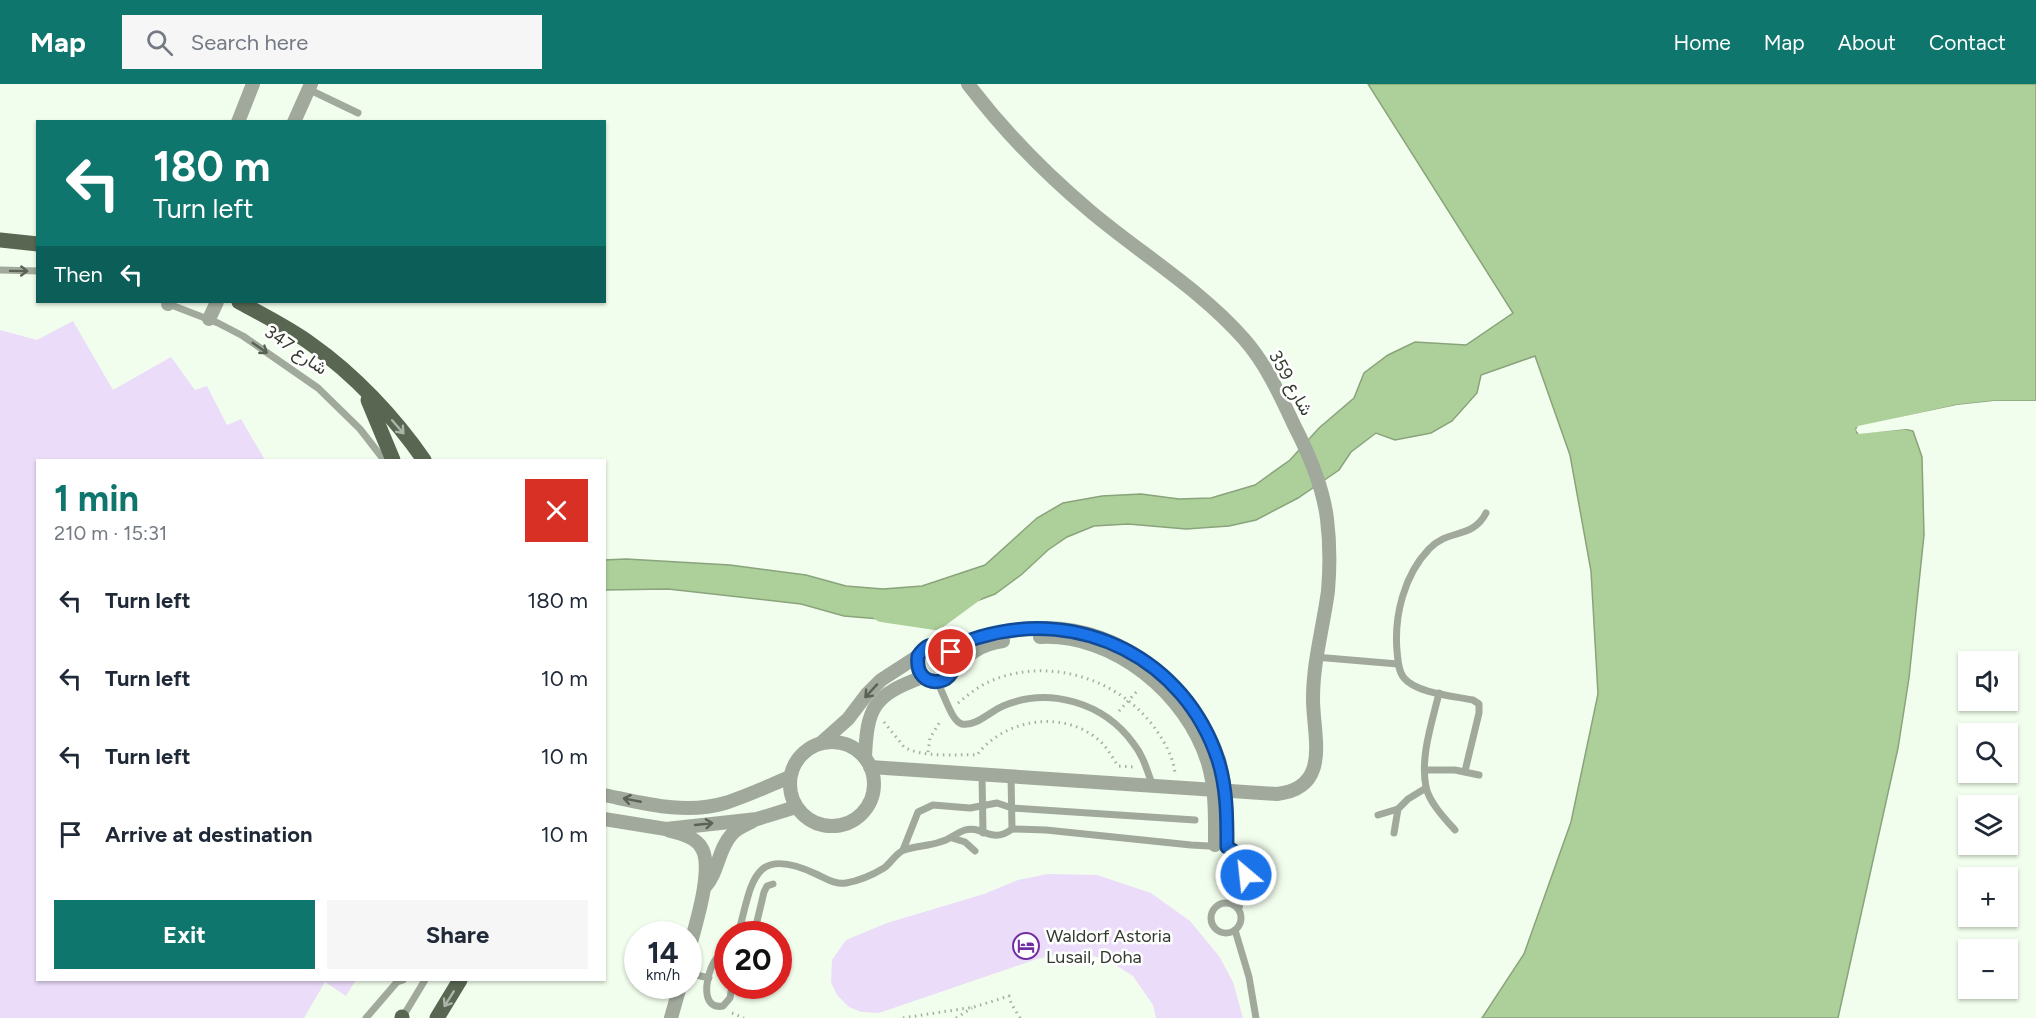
<!DOCTYPE html>
<html lang="en">
<head>
<meta charset="utf-8">
<style>
	:root { --surface:#fff; --page:#f6f6f7; --text:#1f2937; --muted:#747a83; --accent:#0f766e }
	body { margin:0; font-family:Figtree,Vazirmatn,sans-serif; background:var(--page); color:var(--text); height:100vh; display:flex; flex-direction:column; font-size:22px; white-space:nowrap }
	* { box-sizing:border-box; margin:0 }
	p { font-size:20px; color:var(--muted) }
	.icon { flex:none; width:33px; height:33px; fill:none; stroke:currentColor; stroke-width:2; stroke-linecap:round; stroke-linejoin:round }
	.map { position:relative; flex:1; overflow:hidden }
	.sheet { position:absolute; left:36px; top:375px; width:570px; height:522px; display:flex; flex-direction:column; background:var(--surface); border-radius:0px; box-shadow:0 2px 4px #0004 }
	.sheet>* { flex:none }
	.banner { position:absolute; left:36px; top:36px; width:570px; height:183px; border-radius:0px; box-shadow:0 2px 4px #0004; background:#0f766e; color:#fff; overflow:hidden }
	.controls { position:absolute; left:1958px; top:567px; display:grid; gap:12px }
	.controls a { display:grid; place-items:center; width:60px; height:60px; border-radius:0px; background:var(--surface); box-shadow:0 2px 4px #0004; font-size:30px }
	.speed { position:absolute; left:624px; top:837px; display:flex; gap:12px; font-size:30px; font-weight:700; text-align:center }
	.speed>* { display:grid; place-content:center; width:78px; height:78px; border-radius:50%; background:var(--surface); box-shadow:0 2px 4px #0004; line-height:1 }
	.speed small { font-size:15px; font-weight:400 }
	.speed .limit { border:9px solid #d22; background:#fff; color:#111 }
	.pin { position:absolute; display:grid; place-items:center; width:51px; height:51px; color:#fff; margin:-26px; border:3px solid #fff; border-radius:50%; box-shadow:0 2px 6px #0007 }
	.me { position:absolute; width:66px; margin:-33px; rotate:332deg; stroke-linejoin:round; filter:drop-shadow(0 0 4px #0008) }
	.turn { display:flex; align-items:center; gap:21px; height:126px; padding:0 18px; font-size:27px }
	.turn .icon { width:78px; height:78px; stroke-width:2.5 }
	.turn b { display:block; font-size:42px; line-height:51px }
	.then { display:flex; align-items:center; height:57px; padding:0 18px; background:#0003; gap:12px; font-size:22px }
	.round { display:grid; place-items:center; flex:none; width:63px; height:63px; border-radius:0px; background:var(--page) }
	.headline { display:flex; align-items:center; justify-content:space-between; height:102px; padding:0 18px }
	h1 { font-size:36px; font-weight:700; line-height:45px; color:var(--accent) }
	.action { display:flex; gap:12px; margin-top:auto; padding:12px 18px }
	.action a { flex:1; height:69px; border-radius:0px; background:var(--accent); color:#fff; font-size:24px; font-weight:700; line-height:69px; text-align:center }
	.action a+a { background:var(--page); color:var(--text) }
	ul { padding:0; list-style:none }
	li { display:flex; align-items:center; gap:18px; height:78px; padding:0 18px }
	li div { flex:1 }
	li b { display:block; font-size:22px }
	li em { font-style:normal }
	header { display:flex; align-items:center; gap:36px; box-sizing:border-box; height:84px; padding:0 30px; background:var(--accent); color:#fff }
	header strong { font-size:28px }
	nav { display:flex; gap:33px; margin-inline-start:auto; font-size:21px }
	.search { width:420px; height:54px; background:var(--page); display:flex; align-items:center; gap:15px; box-sizing:border-box; padding:0 21px; border-radius:0px; color:var(--muted); font-size:22px }
	.map>svg:first-child { display:block }
	.water { fill:#add09b; stroke:#89a37b; stroke-width:1.5 }
	.pier { fill:#f2feed }
	.lines { fill:none; stroke-linecap:round; stroke-linejoin:round }
	.canal { stroke:#add09b; stroke-width:20 }
	.building { fill:#ebdcf9 }
	.path { stroke:#a5afa0; stroke-width:3; stroke-dasharray:1.5 4.5; stroke-linecap:butt }
	.lane { stroke:#a1a99d; stroke-width:7 }
	.street { stroke:#a1a99d; stroke-width:14 }
	.primary { stroke:#596752; stroke-width:15 }
	.oneway { stroke:#5a6256 }
	.oneway2 { stroke:#acb3a8 }
	.route-casing { stroke:#114b97; stroke-width:15 }
	.route { stroke:#1a73e8; stroke-width:10 }
	.labels { text-anchor:middle; stroke-width:5; stroke-linejoin:round; paint-order:stroke }
	.street-label { font-size:18px; fill:#343b30; stroke:#fff }
	.poi-label { font-size:18px; fill:#343b30; stroke:#fff; text-anchor:start }
</style>
</head>
<body>
<header>
<strong>Map</strong>
<div class="search"><svg class="icon" aria-label="search" viewBox="0 0 24 24"><circle cx="10" cy="10" r="6"/><path d="M15 15l6 6"/></svg>Search here</div>
<nav><a>Home</a><a>Map</a><a>About</a><a>Contact</a></nav>
</header>
<div class="map">
<svg width="2036" height="934" viewBox="0 0 2036 934">
	<rect width="100%" height="100%" fill="#f2feed"/>
	<polygon class="water" points="1368,0 2036,0 2036,317 1994,317 1957,321 1856,344 1857,349 1906,345 1913,347 1922,373 1924,451 1909,594 1898,664 1838,934 1482,934 1524,870 1571,738 1598,610 1591,487 1570,371 1535,272 1481,291 1477,309 1452,337 1431,349 1395,356 1376,349 1351,368 1339,386 1298,414 1256,436 1229,442 1186,445 1128,440 1094,442 1067,453 1048,466 1021,491 995,510 966,521 880,535 844,532 801,520 668,505 605,506 604,476 626,475 730,481 806,491 846,502 883,505 922,502 985,481 1037,434 1063,419 1102,412 1141,410 1179,415 1211,414 1255,401 1290,376 1319,344 1354,314 1364,289 1388,271 1415,258 1466,261 1513,229"/>
	<polygon class="pier" points="1994,317 2036,317 2036,320 1994,320 1957,324 1859,346 1908,342 1916,346 1906,345 1859,350 1856,346 1858,342 1957,321"/>
	<g class="lines">
		<polyline class="canal" points="882,528 936,536 974,508"/>
	</g>
	<g class="building">
		<polygon points="73,237 113,306 171,273 195,306 207,302 227,341 241,335 265,376 38,376 38,896 356,896 346,912 325,898 304,934 0,934 0,246 37,256"/>
		<polygon points="1048,790 1097,791 1151,809 1190,837 1219,872 1233,898 1243,934 1156,934 1153,921 1133,892 1104,874 1066,868 1037,875 879,929 861,928 849,923 837,911 831,898 832,876 846,856 887,839 984,810 1018,796"/>
	</g>
	<g class="lines">
		<g class="path">
			<path d="M958,619C969,610 980,601 993,596C1050,573 1119,595 1154,643C1164,657 1173,672 1175,689"/>
			<polyline points="1119,627 1139,605"/>
			<path d="M884,638L904,663C923,674 955,670 977,671C1003,636 1059,626 1095,653C1105,660 1111,671 1118,682L1134,683"/>
			<polyline points="928,668 930,654 941,636"/>
			<polyline points="732,929 744,934"/>
			<polyline points="903,934 974,923 1009,912 1011,919 1020,934"/>
			<polyline points="956,934 972,924"/>
		</g>
		<g class="lane">
			<polyline points="308,5 358,29"/>
			<polyline points="0,186 38,187"/>
			<polyline points="166,219 218,239 243,252 318,304 360,345 384,376"/>
			<polyline points="1315,573 1398,580"/>
			<path d="M937,598C944,609 951,637 962,640C975,643 991,627 1003,622C1049,602 1104,619 1133,659C1143,671 1147,686 1152,700"/>
			<path d="M1439,609C1432,639 1420,672 1426,703C1429,718 1445,735 1455,746"/>
			<polyline points="1425,686 1455,686 1479,691"/>
			<path d="M1465,687L1479,629V620L1473,616C1454,612 1416,609 1404,594C1398,587 1398,576 1397,567C1394,532 1404,491 1429,465C1447,445 1473,455 1486,429"/>
			<polyline points="982,690 983,749"/>
			<polyline points="1378,731 1398,725 1408,715 1426,704"/>
			<polyline points="1012,745 1046,746 1191,761 1227,763 1240,770 1245,782 1245,800 1239,824"/>
			<polyline points="1394,749 1398,725"/>
			<polyline points="952,754 965,758 975,767"/>
			<polyline points="903,766 918,728 933,721 970,724 997,719 1012,724 1195,736"/>
			<circle cx="1226" cy="834" r="15"/>
			<polyline points="1235,846 1249,893 1256,934"/>
			<path d="M738,850C752,801 751,759 816,790C825,794 836,801 846,799C858,797 874,790 884,784C891,779 896,769 904,766C915,762 929,762 940,758C949,756 956,749 965,746C983,741 991,761 1012,745L1011,691"/>
			<polyline points="754,850 764,808 767,802 773,800"/>
			<path d="M728,872H719C707,881 697,927 723,922L730,914L732,902"/>
			<polyline points="688,889 709,894"/>
			<polyline points="366,934 397,898 403,896"/>
			<polyline points="402,934 425,896"/>
		</g>
		<g class="street">
			<polyline points="238,38 253,0"/>
			<polyline points="294,38 311,0"/>
			<polyline points="168,220 169,218"/>
			<polyline points="209,235 217,218"/>
			<path d="M1040,553C1114,549 1187,610 1208,679C1216,706 1215,734 1215,761"/>
			<circle cx="936" cy="579" r="19"/>
			<path d="M946,563C978,553 1010,545 1044,544C1123,543 1195,604 1219,676C1227,704 1227,734 1227,763"/>
			<path d="M954,585C968,570 981,560 1003,557"/>
			<circle cx="832" cy="700" r="42"/>
			<polyline points="821,659 848,635 867,610 881,596 918,572"/>
			<path d="M865,674C867,622 874,611 923,593"/>
			<path d="M870,683L1277,710C1332,704 1313,652 1313,615C1313,578 1323,544 1328,507C1330,483 1330,459 1327,435C1323,402 1309,370 1294,341C1280,311 1266,280 1244,255C1200,205 1141,170 1090,127C1046,90 1003,46 968,0"/>
			<path d="M604,711C643,719 685,731 725,719C747,712 768,702 790,693"/>
			<polyline points="604,735 666,745 757,735 796,723"/>
			<path d="M668,746C680,750 694,752 701,763C715,783 694,846 688,869"/>
			<path d="M705,803C719,787 718,765 732,750C737,744 746,741 753,737"/>
			<polyline points="671,934 680,902"/>
		</g>
		<g class="primary">
			<polyline points="0,156 38,160"/>
			<path d="M239,218C263,231 289,244 311,260C354,290 395,334 424,376"/>
			<polyline points="368,316 393,376"/>
			<polyline points="402,934 402,933"/>
			<polyline points="437,934 460,896"/>
		</g>
	</g>
	<defs><path id="oneway-shaft" d="M-6 0H5M1.5-3L5.5 0L1.5 3" fill="none" stroke-width="1.6" stroke-linecap="round" stroke-linejoin="round" transform="scale(1.5)"/></defs>
	<g class="oneway">
		<use href="#oneway-shaft" transform="translate(19 187) rotate(1)"/>
		<use href="#oneway-shaft" transform="translate(260 264) rotate(35)"/>
		<use href="#oneway-shaft" transform="translate(871 607) rotate(133)"/>
		<use href="#oneway-shaft" transform="translate(632 716) rotate(-169)"/>
		<use href="#oneway-shaft" transform="translate(704 740) rotate(-6)"/>
	</g>
	<g class="oneway2">
		<use href="#oneway-shaft" transform="translate(398 343) rotate(49)"/>
		<use href="#oneway-shaft" transform="translate(449 915) rotate(122)"/>
	</g>
	<g class="lines">
		<defs>
			<path id="route" d="M951,568C966,602 913,611 918,572C932,553 934,566 949,562C959,560 970,556 980,553C1081,523 1185,575 1218,676C1227,704 1227,734 1227,763C1240,770 1244,775 1246,791"/>
		</defs>
		<use href="#route" class="route-casing"/>
		<use href="#route" class="route"/>
	</g>
	<defs>
		<symbol id="hotel-ring" viewBox="-11 -11 22 22"><circle r="9.5" fill="#fff" stroke="#722da0" stroke-width="1.5"/><path d="M-6-4.5h1.5V1H6V5H4.5V3h-9V5H-6ZM-4 0a1.8 1.8 0 1 1 3.6 0ZM.5 0V-2.5h3Q6-2.5 6 0Z" fill="#722da0"/></symbol>
	</defs>
	<g fill-rule="evenodd">
		<use href="#hotel-ring" x="1011" y="847" width="30" height="30"/>
	</g>
	<g class="labels">
		<g class="street-label">
			<text transform="translate(296 266) rotate(35)" y="6">شارع 347</text>
			<text transform="translate(1291 299) rotate(61)" y="6">شارع 359</text>
		</g>
		<g class="poi-label">
			<text x="1046" y="858">Waldorf Astoria<tspan x="1046" dy="21">Lusail, Doha</tspan></text>
		</g>
	</g>
</svg>
<div class="controls">
<a><svg class="icon" aria-label="sound" viewBox="0 0 24 24"><path d="M4 9h4l5-4v14l-5-4H4zM17 9q2 3 0 6"/></svg></a>
<a><svg class="icon" aria-label="search" viewBox="0 0 24 24"><circle cx="10" cy="10" r="6"/><path d="M15 15l6 6"/></svg></a>
<a><svg class="icon" aria-label="layers" viewBox="0 0 24 24"><path d="M12 4l9 5-9 5-9-5zM3 14l9 5 9-5"/></svg></a>
<a>+</a>
<a>−</a>
</div>
<div class="speed"><div>14<small>km/h</small></div><div class="limit">20</div></div>
<div class="pin" style="left:951px;top:568px;background:#d93025"><svg class="icon" aria-label="arrive" viewBox="0 0 24 24"><path d="M6 21V4h12l-3 4 3 4H6"/></svg></div>
<svg class="me" style="left:1246px;top:791px" viewBox="-20 -20 40 40"><circle r="17" fill="#1a73e8" stroke="#fff" stroke-width="3"/><path d="M0-11L8 9 0 5-8 9z" fill="#fff"/></svg>
<div class="banner">
<div class="turn"><svg class="icon" aria-label="left" viewBox="0 0 24 24"><path d="M17 20v-9H6M10 6l-5 5 5 5"/></svg><div><b>180 m</b>Turn left</div></div>
<div class="then">Then<svg class="icon" aria-label="left" viewBox="0 0 24 24"><path d="M17 20v-9H6M10 6l-5 5 5 5"/></svg></div>
</div>
<section class="sheet">
<div class="headline"><div><h1>1 min</h1><p>210 m · 15:31</p></div><a class="round" style="background:#d93025;color:#fff"><svg class="icon" aria-label="close" viewBox="0 0 24 24"><path d="M6 6l12 12M18 6L6 18"/></svg></a></div>
<ul>
<li><svg class="icon" aria-label="left" viewBox="0 0 24 24"><path d="M17 20v-9H6M10 6l-5 5 5 5"/></svg><div><b>Turn left</b></div><em>180 m</em></li>
<li><svg class="icon" aria-label="left" viewBox="0 0 24 24"><path d="M17 20v-9H6M10 6l-5 5 5 5"/></svg><div><b>Turn left</b></div><em>10 m</em></li>
<li><svg class="icon" aria-label="left" viewBox="0 0 24 24"><path d="M17 20v-9H6M10 6l-5 5 5 5"/></svg><div><b>Turn left</b></div><em>10 m</em></li>
<li><svg class="icon" aria-label="arrive" viewBox="0 0 24 24"><path d="M6 21V4h12l-3 4 3 4H6"/></svg><div><b>Arrive at destination</b></div><em>10 m</em></li>
</ul>
<div class="action"><a>Exit</a><a>Share</a></div>
</section>
</div>
</body>
</html>
